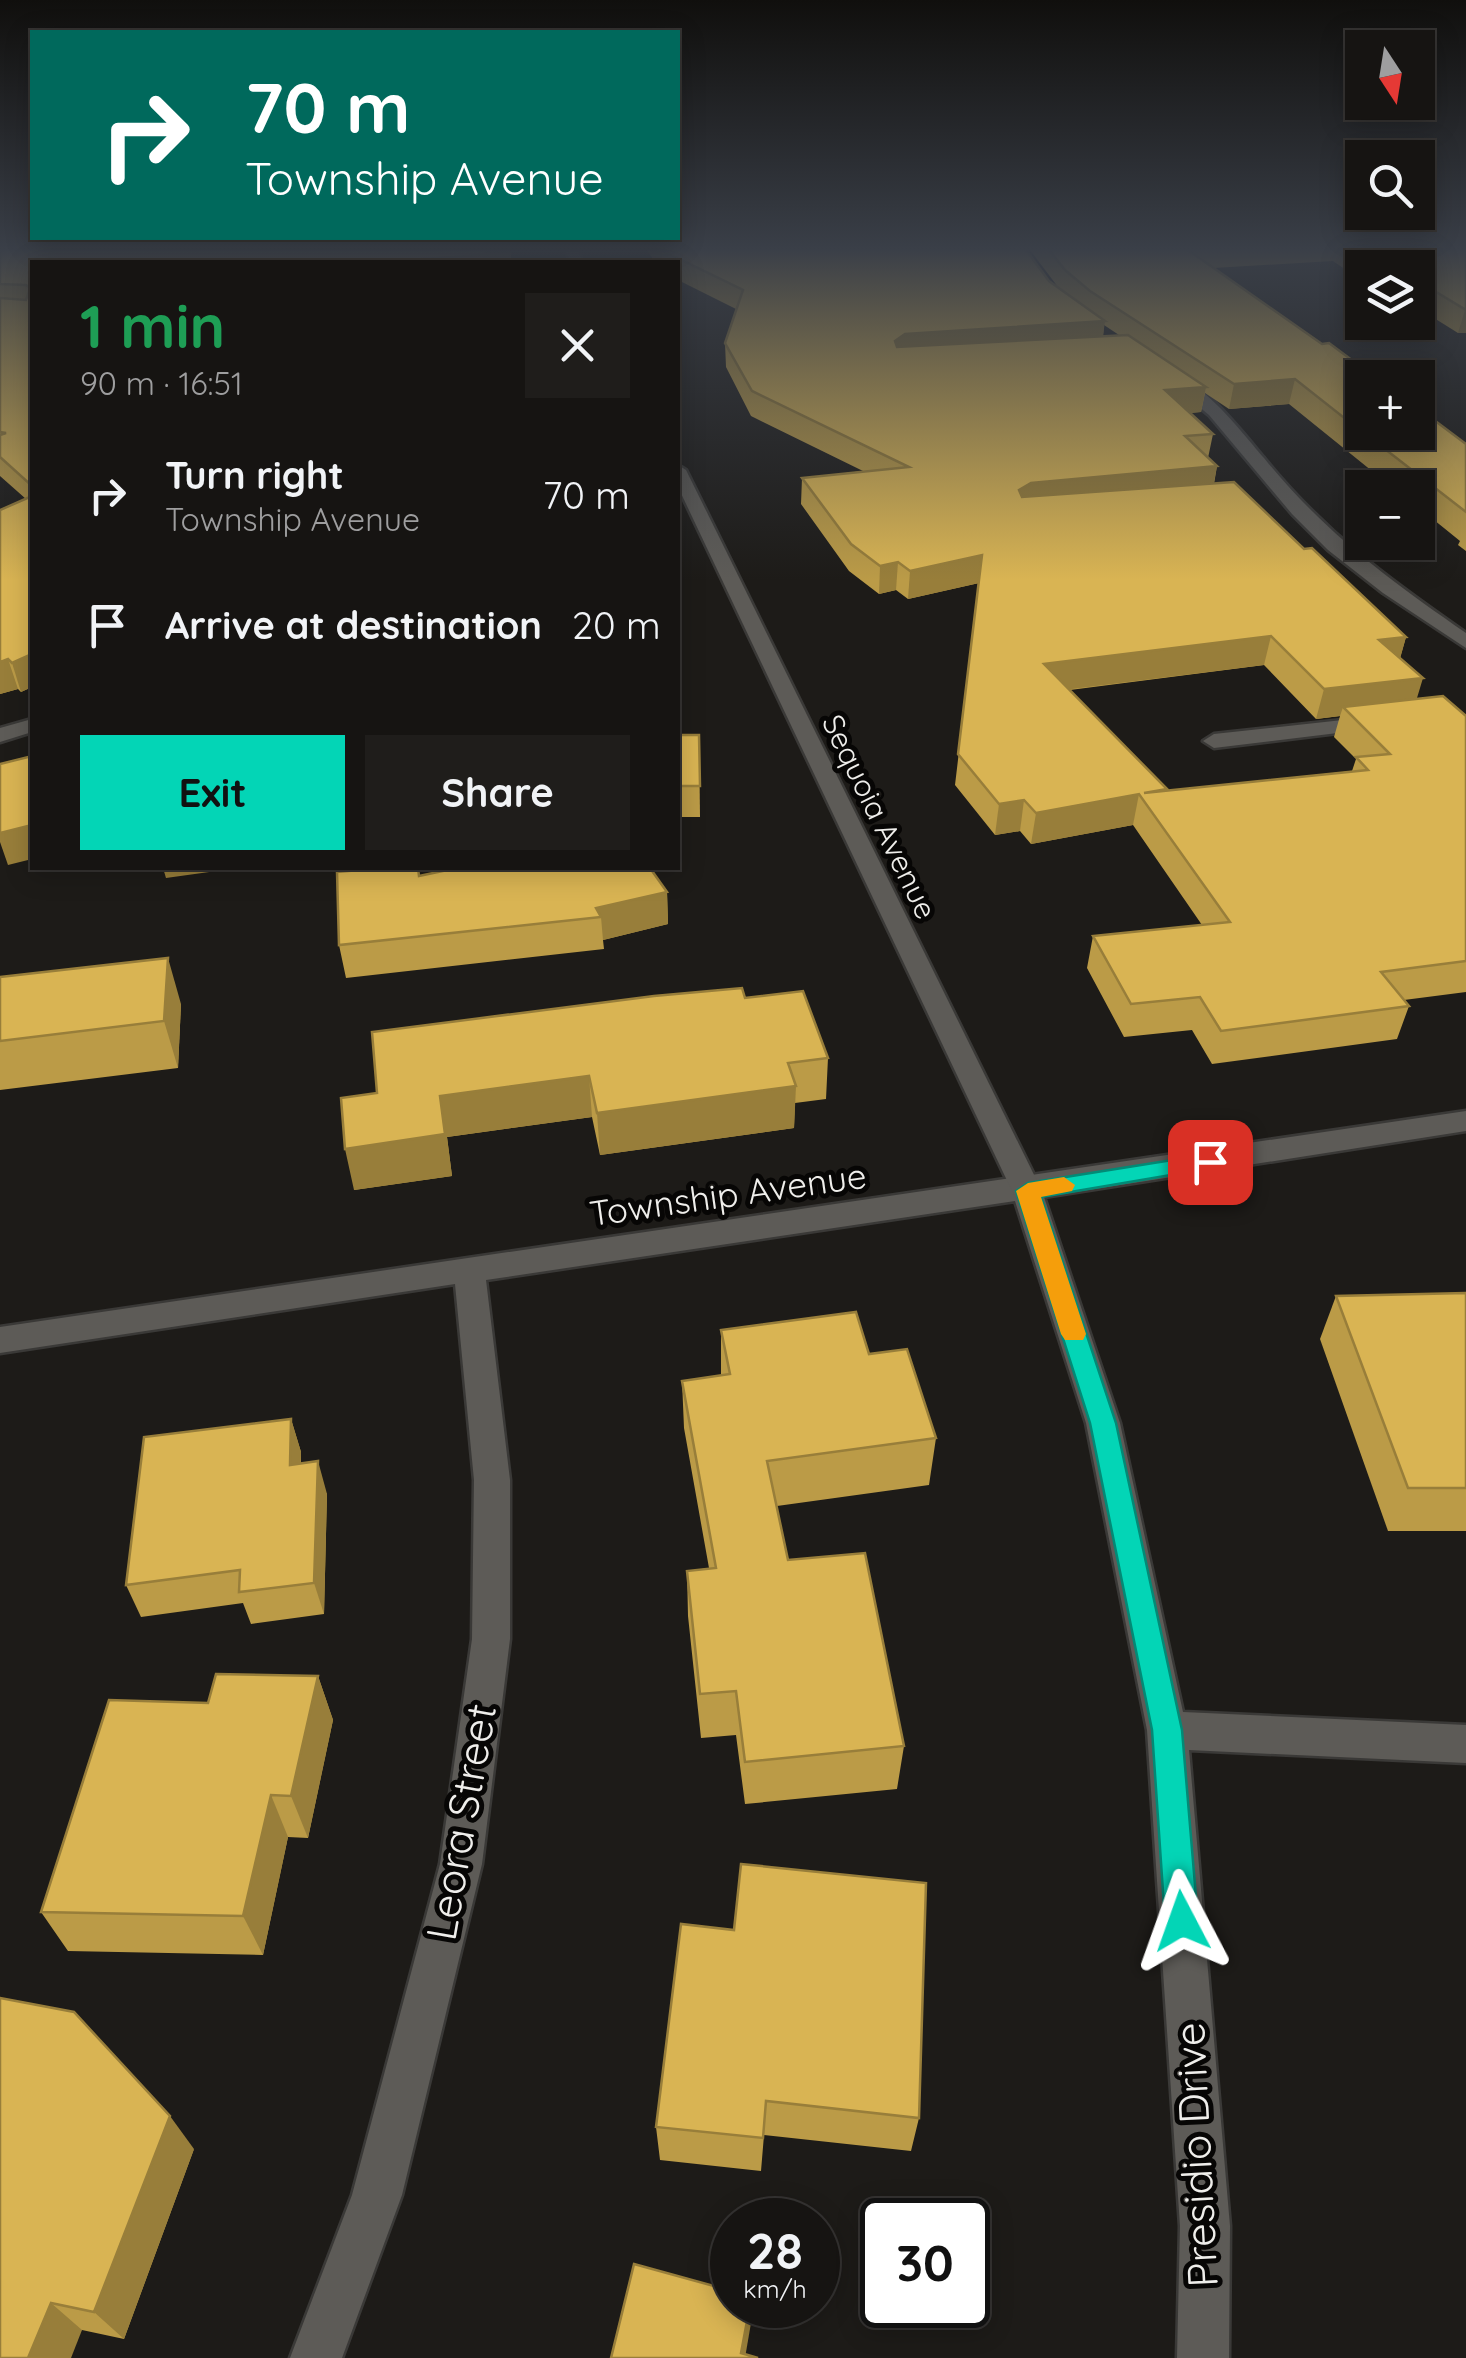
<!DOCTYPE html>
<html lang="en">
<head>
<meta charset="utf-8">
<style>
	:root { --surface:#161412; --page:#1f1d1b; --text:#f1f3f6; --muted:#9e9e9f; --line:#353332; --accent:#03d5b6 }
	body { margin:0; font-family:Quicksand,sans-serif; background:var(--page); color:var(--text); height:100vh; display:flex; flex-direction:column; font-size:38px; white-space:nowrap }
	* { box-sizing:border-box; margin:0 }
	p { font-size:32px; color:var(--muted) }
	.icon { flex:none; width:55px; height:55px; fill:none; stroke:currentColor; stroke-width:2; stroke-linecap:round; stroke-linejoin:round }
	.map { position:relative; flex:1; overflow:hidden }
	.sheet { position:absolute; left:30px; top:260px; width:650px; height:610px; display:flex; flex-direction:column; background:var(--surface); border-radius:0px; box-shadow:0 5px 25px #0003,0 0 0 2px var(--line) }
	.sheet>* { flex:none }
	.banner { position:absolute; left:30px; top:30px; width:650px; height:210px; border-radius:0px; box-shadow:0 5px 25px #0003,0 0 0 2px var(--line); background:#00695c; color:#fff; overflow:hidden }
	.needle { width:65px; rotate:168deg }
	.fabs { position:absolute; left:1345px; top:30px; display:grid; gap:20px }
	.fabs a { display:grid; place-items:center; width:90px; height:90px; border-radius:0px; background:var(--surface); box-shadow:0 5px 25px #0003,0 0 0 2px var(--line); font-size:50px }
	.speed { position:absolute; left:710px; top:2198px; display:flex; gap:20px; font-size:50px; font-weight:700; text-align:center }
	.speed>* { display:grid; place-content:center; width:130px; height:130px; border-radius:50%; background:var(--surface); box-shadow:0 5px 25px #0003,0 0 0 2px var(--line); line-height:1 }
	.speed small { font-size:25px; font-weight:400 }
	.speed .limit { border:5px solid #111; border-radius:15px; background:#fff; color:#111 }
	.pin { position:absolute; display:grid; place-items:center; width:85px; height:85px; color:#fff; margin:-42px; border-radius:20px; box-shadow:0 5px 15px #0006 }
	.me { position:absolute; width:110px; margin:-55px; rotate:356deg; stroke-linejoin:round; filter:drop-shadow(0 0 8px #0008) }
	.turn { display:flex; align-items:center; gap:35px; height:210px; padding:0 50px; font-size:45px }
	.turn .icon { width:130px; height:130px; stroke-width:2.5 }
	.turn b { display:block; font-size:70px; line-height:85px }
	.round { display:grid; place-items:center; flex:none; width:105px; height:105px; border-radius:0px; background:var(--page) }
	.head { display:flex; align-items:center; justify-content:space-between; height:170px; padding:0 50px }
	h1 { font-size:60px; font-weight:700; line-height:75px; color:#1e9e55 }
	.button { display:flex; gap:20px; margin-top:auto; padding:20px 50px }
	.button a { flex:1; height:115px; border-radius:0px; background:var(--accent); color:#111; font-size:40px; font-weight:700; line-height:115px; text-align:center }
	.button a+a { background:var(--page); color:var(--text) }
	ul { padding:0; list-style:none }
	li { display:flex; align-items:center; gap:30px; height:130px; padding:0 50px }
	li div { flex:1 }
	li b { display:block; font-size:38px }
	li em { font-style:normal }
	.map>svg:first-child { display:block }
	.lines { fill:none; stroke-linecap:round; stroke-linejoin:round }
	.minor-casing { stroke:#3a3937; stroke-width:5 }
	.tertiary-casing { stroke:#3a3937; stroke-width:5 }
	.minor { fill:#5d5b57; fill-rule:evenodd }
	.tertiary { fill:#5d5b57; fill-rule:evenodd }
	.wall { fill:#bb9b47; fill-rule:evenodd }
	.shaded-wall { fill:#987e3a }
	.building { fill:#d9b453; stroke:#987e3a; stroke-width:2.5 }
	.route { fill:#03d5b6; stroke:#028a76; stroke-width:2.5 }
	.slow { fill:#f59e0b }
	.labels { text-anchor:middle; stroke-width:10; stroke-linejoin:round; paint-order:stroke }
	.far-street-label { font-size:30px; fill:#efeeeb; stroke:#070605 }
	.street-label { font-size:35px; fill:#efeeeb; stroke:#070605 }
	.near-street-label { font-size:42px; fill:#efeeeb; stroke:#070605 }
</style>
</head>
<body>
<div class="map">
<svg width="1466" height="2358" viewBox="0 0 1466 2358">
	<rect width="100%" height="100%" fill="#1d1b18"/>
	<g class="lines">
		<defs>
			<g id="minor">
				<path d="M1168,375C1196,372 1246,437 1264,458C1324,532 1388,579 1466,633V648L1383,593L1328,550L1292,514L1209,415L1168,381Z"/>
				<polygon points="1379,716 1387,717 1390,722 1387,727 1214,748 1203,741 1214,734"/>
				<polygon points="32,719 32,732 0,742 0,728"/>
				<polygon points="1466,1111 1466,1131 1044,1197 1120,1423 1183,1712 1466,1725 1466,1763 1189,1750 1230,2226 1229,2358 1177,2358 1180,2226 1147,1730 1086,1423 1015,1201 486,1280 510,1480 510,1639 482,1864 402,2195 342,2358 290,2358 352,2195 440,1864 472,1639 474,1480 455,1284 0,1353 0,1327"/>
			</g>
			<g id="tertiary">
				<polygon points="565,250 577,250 583,262 571,262"/>
				<polygon points="678,465 686,470 1042,1191 1038,1198 1027,1202 1016,1198 1012,1191 678,487"/>
			</g>
		</defs>
		<use href="#minor" class="minor-casing"/>
		<use href="#tertiary" class="tertiary-casing"/>
		<use href="#minor" class="minor"/>
		<use href="#tertiary" class="tertiary"/>
	</g>
	<g class="wall">
		<polygon points="0,250 510,250 511,258 504,262 32,262 32,687 21,692 18,689 0,694 0,510 26,499 0,476"/>
		<path d="M647,250H1026L1049,281L1058,287L1030,250H1466V333H1458L1418,308V268H1362V275L1355,276L1333,261L1213,268L1466,444V551L1458,545L1460,541L1418,507V488H1393L1289,404L1229,409L1205,393L1201,412L1190,413L1213,434L1208,458L1217,466L1214,484L1304,549L1406,637L1400,658L1416,699L1466,716V992L1404,1000L1409,1006L1397,1039L1212,1064L1192,1030L1124,1037L1087,968L1093,936L1202,925L1133,825L1031,844L1020,831L995,835L955,785L979,583L908,599L896,590L879,594L849,571L801,504L802,478L863,471L751,416L726,367L725,343L736,309L678,280V262H655ZM1104,325L1119,335L1103,336ZM1264,665L1316,719L1340,716L1334,737L1356,759L1352,771L1167,791V789L1070,690Z"/>
		<polygon points="678,735 699,735 700,817 678,817"/>
		<polygon points="667,892 668,924 603,940 604,949 346,978 339,945"/>
		<polygon points="0,977 181,1004 178,1068 0,1090"/>
		<polygon points="745,998 828,1058 826,1099 795,1103 794,1128 600,1155 592,1117 447,1137 452,1176 354,1190 377,1093"/>
		<polygon points="1466,1293 1466,1531 1388,1531 1320,1339 1336,1296"/>
		<polygon points="721,1330 869,1354 936,1438 929,1485 777,1506 788,1560 904,1746 897,1789 745,1804 736,1735 701,1738 688,1616 687,1571 709,1568 684,1428 682,1381 721,1376"/>
		<polygon points="291,1419 301,1452 301,1463 327,1494 324,1614 251,1624 243,1603 141,1617 126,1585"/>
		<polygon points="318,1676 333,1720 308,1838 288,1837 263,1955 68,1951 41,1912 208,1703"/>
		<polygon points="681,1924 919,2118 911,2151 764,2135 761,2171 660,2160 656,2127"/>
		<polygon points="194,2149 124,2339 82,2330 0,2358"/>
	</g>
	<g class="shaded-wall">
		<polygon points="490,250 510,250 511,258 504,262 483,262 482,255"/>
		<polygon points="1465,310 1466,310 1466,333 1458,333"/>
		<polygon points="1105,321 1102,344 893,365 895,341 905,334"/>
		<polygon points="1295,379 1289,404 1229,409 1234,384"/>
		<polygon points="1206,387 1201,412 1160,415 1165,390"/>
		<polygon points="1217,466 1212,493 1028,509 1019,490 1031,483"/>
		<polygon points="982,555 979,583 908,599 910,571"/>
		<polygon points="898,562 896,590 879,594 880,566"/>
		<polygon points="1271,636 1264,665 1040,693 1044,664"/>
		<polygon points="1406,637 1398,666 1379,640"/>
		<polygon points="32,654 32,687 21,692 12,663"/>
		<polygon points="8,659 18,689 0,694 0,662"/>
		<polygon points="1423,678 1414,708 1343,707 1340,716 1316,719 1324,689"/>
		<polygon points="1139,794 1133,825 1031,844 1036,813"/>
		<polygon points="1024,800 1020,831 995,835 999,804"/>
		<polygon points="32,825 32,859 8,865 0,842 0,833"/>
		<polygon points="163,868 238,868 166,878"/>
		<polygon points="667,892 668,924 603,940 601,917 596,908"/>
		<polygon points="168,958 181,1004 178,1068 164,1021"/>
		<polygon points="589,1076 592,1117 447,1137 452,1176 354,1190 345,1149 440,1096"/>
		<polygon points="796,1086 794,1128 600,1155 597,1113"/>
		<polygon points="291,1419 301,1452 300,1497 290,1465"/>
		<polygon points="318,1461 327,1494 324,1614 314,1583"/>
		<polygon points="318,1676 333,1720 308,1838 291,1796"/>
		<polygon points="271,1795 288,1837 263,1955 243,1916"/>
		<polygon points="170,2116 194,2149 124,2339 94,2312"/>
		<polygon points="51,2303 82,2330 71,2358 28,2358"/>
		<polygon points="750,2305 752,2305 751,2323 745,2358 741,2353"/>
	</g>
	<g class="building">
		<polygon points="0,250 490,250 482,255 422,259 426,262 32,262 32,486 0,457 0,435 6,433 0,432 0,298 26,300 30,288 26,285 0,284"/>
		<polygon points="661,250 1026,250 1049,281 1105,321 905,334 895,341 897,347 1128,335 1206,387 1165,390 1213,434 1185,436 1217,466 1031,483 1019,490 1022,497 1234,482 1304,549 1312,548 1406,637 1379,640 1423,678 1324,689 1271,636 1044,664 1167,789 1144,793 1368,770 1356,757 1390,754 1343,707 1443,696 1466,716 1466,961 1381,972 1409,1006 1221,1031 1200,997 1131,1004 1093,936 1230,922 1139,794 1036,813 1024,800 999,804 958,754 982,555 910,571 898,562 880,566 851,544 802,478 909,467 752,391 725,343 743,290"/>
		<polygon points="1049,250 1188,250 1322,344 1329,343 1376,378 1362,378 1362,432 1295,379 1234,384 1090,291 1065,270"/>
		<polygon points="1354,250 1466,250 1466,310 1418,281 1418,268 1395,268 1371,253 1360,254"/>
		<polygon points="1418,408 1466,444 1466,512 1363,432 1418,432"/>
		<polygon points="32,496 32,654 12,663 8,659 0,662 0,510"/>
		<polygon points="678,735 699,735 700,786 678,786"/>
		<polygon points="32,756 32,825 0,833 0,764"/>
		<polygon points="382,868 418,868 419,876 457,868 650,868 667,892 596,908 601,917 339,945 337,872"/>
		<polygon points="168,958 164,1021 0,1041 0,977"/>
		<polygon points="742,988 745,998 803,991 828,1058 788,1063 796,1086 597,1113 589,1076 440,1096 445,1134 345,1149 341,1098 377,1093 372,1032 654,996"/>
		<polygon points="1466,1293 1466,1488 1408,1488 1336,1296"/>
		<polygon points="856,1312 869,1354 907,1349 936,1438 767,1461 788,1560 865,1553 904,1746 745,1762 736,1691 700,1694 687,1571 716,1568 682,1381 730,1374 721,1330"/>
		<polygon points="291,1419 290,1465 318,1461 314,1583 239,1592 240,1570 126,1585 144,1437"/>
		<polygon points="216,1674 318,1676 291,1796 271,1795 243,1916 41,1912 109,1700 208,1703"/>
		<polygon points="741,1864 926,1883 919,2118 766,2101 763,2138 656,2127 681,1924 734,1930"/>
		<polygon points="0,1998 74,2012 170,2116 94,2312 51,2303 28,2358 0,2358"/>
		<polygon points="634,2264 732,2291 732,2305 750,2305 741,2353 758,2358 611,2358"/>
	</g>
	<linearGradient id="sky" x2="0" y2="1"><stop stop-color="#100f0d"/><stop offset="0.43" stop-color="#3a3f48"/><stop offset="1" stop-color="#3a3f48" stop-opacity="0"/></linearGradient>
	<rect width="1466" height="580" fill="url(#sky)"/>
	<polygon class="route" points="1210,1154 1218,1156 1222,1162 1218,1167 1041,1197 1116,1423 1182,1730 1198,1921 1193,1933 1182,1937 1170,1933 1165,1921 1152,1730 1090,1423 1016,1191 1028,1183"/>
	<polygon class="slow" points="1064,1177 1075,1185 1072,1191 1041,1197 1086,1334 1083,1340 1065,1340 1061,1334 1016,1191 1028,1183"/>
	<g class="labels">
		<g class="far-street-label">
			<text transform="translate(879 817) rotate(64)" y="10">Sequoia Avenue</text>
		</g>
		<g class="street-label">
			<text transform="translate(728 1195) rotate(-8)" y="12">Township Avenue</text>
		</g>
		<g class="near-street-label">
			<text transform="translate(461 1822) rotate(-80)" y="15">Leora Street</text>
			<text transform="translate(1196 2155) rotate(-93)" y="15">Presidio Drive</text>
		</g>
	</g>
</svg>
<div class="fabs">
<a><svg class="needle" viewBox="-14 -14 28 28"><path d="M0-13l5 13h-10z" fill="#e53935"/><path d="M0 13l5-13h-10z" fill="#9e9e9f"/></svg></a>
<a><svg class="icon" aria-label="search" viewBox="0 0 24 24"><circle cx="10" cy="10" r="6"/><path d="M15 15l6 6"/></svg></a>
<a><svg class="icon" aria-label="layers" viewBox="0 0 24 24"><path d="M12 4l9 5-9 5-9-5zM3 14l9 5 9-5"/></svg></a>
<a>+</a>
<a>−</a>
</div>
<div class="speed"><div>28<small>km/h</small></div><div class="limit">30</div></div>
<div class="pin" style="left:1210px;top:1162px;background:#d93025"><svg class="icon" aria-label="arrive" viewBox="0 0 24 24"><path d="M6 21V4h12l-3 4 3 4H6"/></svg></div>
<svg class="me" style="left:1182px;top:1921px" viewBox="-20 -20 40 40"><path d="M0-17L14 15 0 8-14 15z" fill="#03d5b6" stroke="#fff" stroke-width="4"/></svg>
<div class="banner">
<div class="turn"><svg class="icon" aria-label="right" viewBox="0 0 24 24"><path d="M7 20v-9h11M14 6l5 5-5 5"/></svg><div><b>70 m</b>Township Avenue</div></div>
</div>
<section class="sheet">
<div class="head"><div><h1>1 min</h1><p>90 m · 16:51</p></div><a class="round"><svg class="icon" aria-label="close" viewBox="0 0 24 24"><path d="M6 6l12 12M18 6L6 18"/></svg></a></div>
<ul>
<li><svg class="icon" aria-label="right" viewBox="0 0 24 24"><path d="M7 20v-9h11M14 6l5 5-5 5"/></svg><div><b>Turn right</b><p>Township Avenue</p></div><em>70 m</em></li>
<li><svg class="icon" aria-label="arrive" viewBox="0 0 24 24"><path d="M6 21V4h12l-3 4 3 4H6"/></svg><div><b>Arrive at destination</b></div><em>20 m</em></li>
</ul>
<div class="button"><a>Exit</a><a>Share</a></div>
</section>
</div>
</body>
</html>
